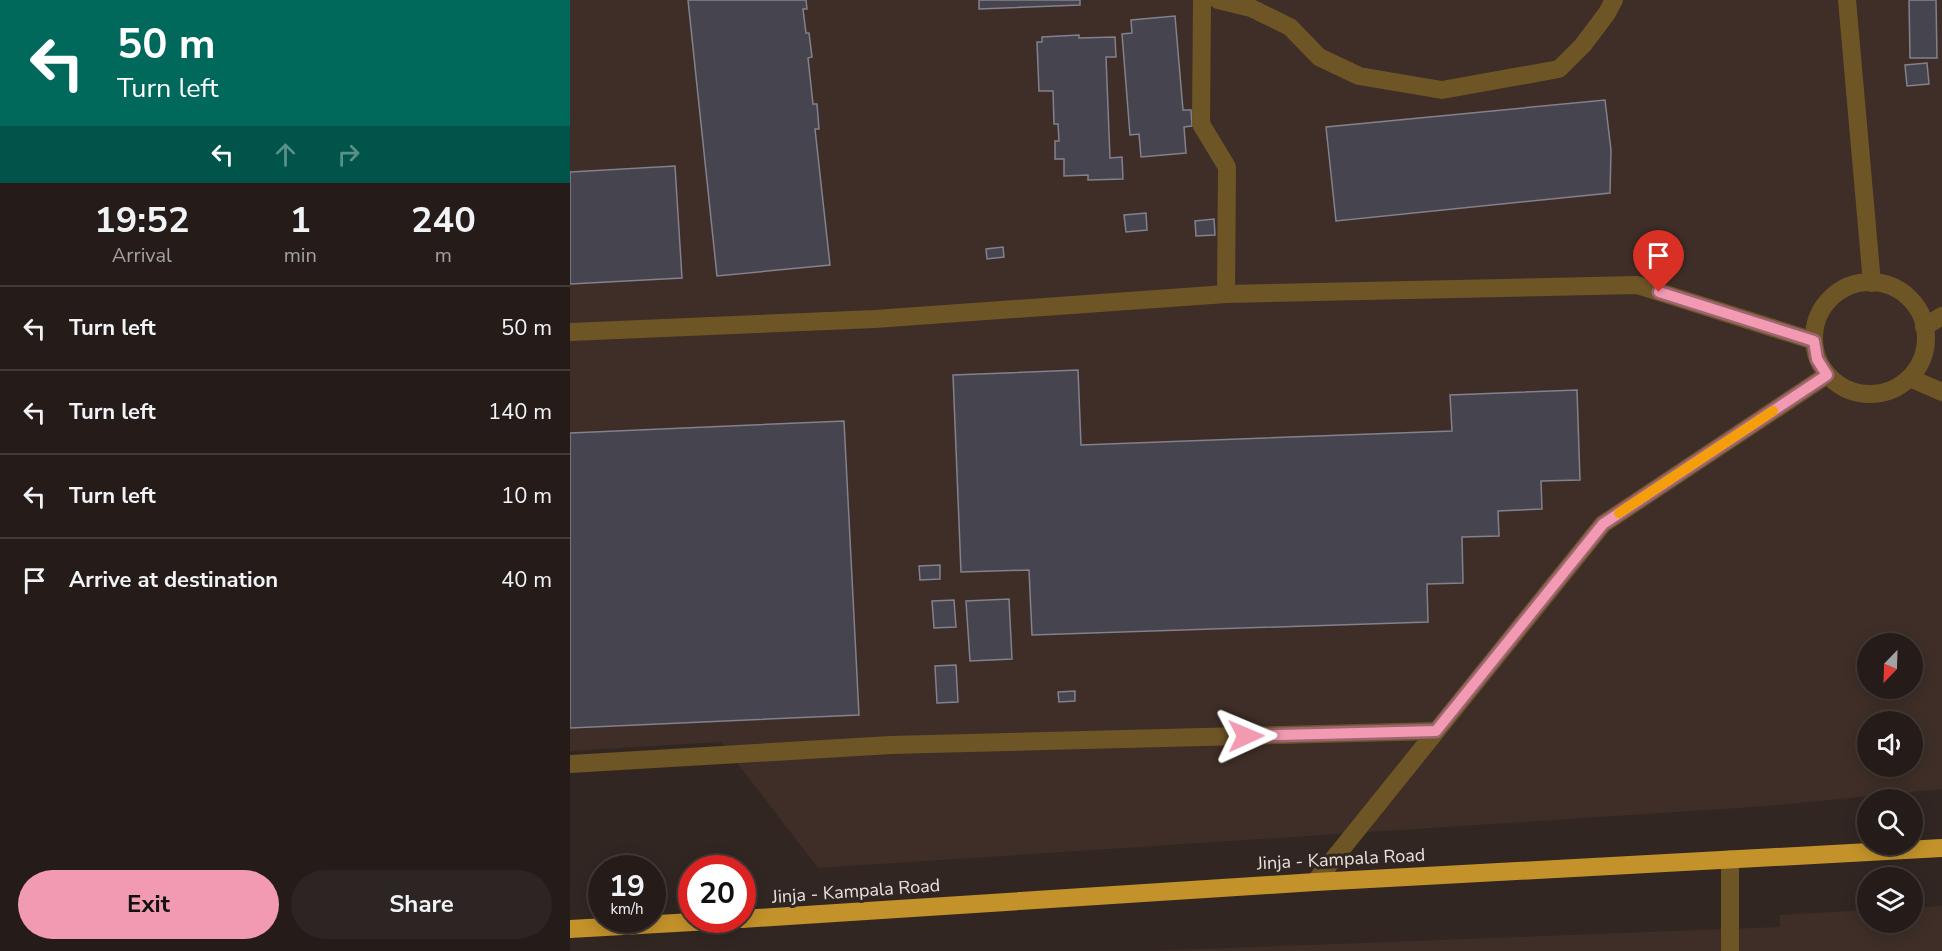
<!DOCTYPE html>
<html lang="en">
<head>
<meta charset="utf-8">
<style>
	:root { --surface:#251c1a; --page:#2d2523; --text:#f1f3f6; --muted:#a3a1a2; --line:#423a39; --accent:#f19ab1 }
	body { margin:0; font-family:"Nunito Sans",sans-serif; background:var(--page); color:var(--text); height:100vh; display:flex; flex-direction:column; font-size:22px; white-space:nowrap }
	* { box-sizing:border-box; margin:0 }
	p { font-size:20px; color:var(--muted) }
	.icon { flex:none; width:33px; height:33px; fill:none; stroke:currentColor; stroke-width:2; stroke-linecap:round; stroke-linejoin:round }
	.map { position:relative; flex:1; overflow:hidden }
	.side { display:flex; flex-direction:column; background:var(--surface); width:570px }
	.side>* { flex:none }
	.top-card { background:#00695c; color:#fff; overflow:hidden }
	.needle { width:39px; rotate:203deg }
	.buttons { position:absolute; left:1287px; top:633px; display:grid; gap:12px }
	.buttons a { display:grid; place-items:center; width:66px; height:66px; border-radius:50%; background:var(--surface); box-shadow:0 3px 15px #0003,0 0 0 2px var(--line); font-size:30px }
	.speed { position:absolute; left:18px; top:855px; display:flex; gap:12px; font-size:30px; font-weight:700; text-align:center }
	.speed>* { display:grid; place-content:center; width:78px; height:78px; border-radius:50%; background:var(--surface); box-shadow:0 3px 15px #0003,0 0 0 2px var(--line); line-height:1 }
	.speed small { font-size:15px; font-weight:400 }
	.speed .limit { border:9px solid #d22; background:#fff; color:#111 }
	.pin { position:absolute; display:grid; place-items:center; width:51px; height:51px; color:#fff; margin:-62px -26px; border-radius:50% 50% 50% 0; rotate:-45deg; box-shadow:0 0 6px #0007 }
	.pin .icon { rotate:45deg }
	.me { position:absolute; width:66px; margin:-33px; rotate:89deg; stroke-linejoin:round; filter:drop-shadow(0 0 4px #0008) }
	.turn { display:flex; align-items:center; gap:21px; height:126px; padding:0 18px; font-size:27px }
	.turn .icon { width:78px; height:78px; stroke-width:2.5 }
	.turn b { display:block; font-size:42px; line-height:51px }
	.lanes { display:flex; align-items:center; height:57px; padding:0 18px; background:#0003; justify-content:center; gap:30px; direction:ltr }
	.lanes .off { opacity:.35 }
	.eta { display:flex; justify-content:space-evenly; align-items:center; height:102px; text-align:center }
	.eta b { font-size:36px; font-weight:700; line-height:42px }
	.action { display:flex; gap:12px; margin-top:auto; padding:12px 18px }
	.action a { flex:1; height:69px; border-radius:36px; background:var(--accent); color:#111; font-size:24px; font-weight:700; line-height:69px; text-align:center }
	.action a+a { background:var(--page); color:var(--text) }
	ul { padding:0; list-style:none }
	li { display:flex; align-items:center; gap:18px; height:84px; padding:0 18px; border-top:2px solid var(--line) }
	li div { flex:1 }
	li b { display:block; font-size:22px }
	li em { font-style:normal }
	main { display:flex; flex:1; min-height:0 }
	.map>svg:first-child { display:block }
	.built { fill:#3e2e27; fill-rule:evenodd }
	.building { fill:#45444f; stroke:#82818d; stroke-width:1.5 }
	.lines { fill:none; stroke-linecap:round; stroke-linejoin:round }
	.minor { stroke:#6e5525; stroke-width:18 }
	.highway { stroke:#c3922a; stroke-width:18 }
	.route-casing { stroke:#9d6473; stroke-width:15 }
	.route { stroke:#f19ab1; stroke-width:10 }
	.slow { stroke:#f59e0b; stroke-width:10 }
	.labels { text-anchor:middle; stroke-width:6; stroke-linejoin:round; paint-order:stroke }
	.street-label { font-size:18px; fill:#e9e1de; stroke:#312622 }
</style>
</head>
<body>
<main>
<section class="side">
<div class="top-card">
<div class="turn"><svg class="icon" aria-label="left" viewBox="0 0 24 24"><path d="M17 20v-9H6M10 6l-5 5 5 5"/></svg><div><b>50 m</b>Turn left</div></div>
<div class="lanes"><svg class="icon" aria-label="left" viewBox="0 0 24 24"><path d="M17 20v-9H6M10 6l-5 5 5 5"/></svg><svg class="icon off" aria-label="ahead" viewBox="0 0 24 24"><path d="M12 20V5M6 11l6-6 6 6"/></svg><svg class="icon off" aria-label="right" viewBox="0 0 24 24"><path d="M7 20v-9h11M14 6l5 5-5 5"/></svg></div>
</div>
<div class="eta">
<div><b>19:52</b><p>Arrival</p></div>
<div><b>1</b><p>min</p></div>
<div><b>240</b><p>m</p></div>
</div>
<ul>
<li><svg class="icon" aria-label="left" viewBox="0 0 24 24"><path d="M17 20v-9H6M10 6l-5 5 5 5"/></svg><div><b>Turn left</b></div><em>50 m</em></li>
<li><svg class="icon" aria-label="left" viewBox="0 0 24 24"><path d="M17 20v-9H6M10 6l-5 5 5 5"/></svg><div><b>Turn left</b></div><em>140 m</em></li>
<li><svg class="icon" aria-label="left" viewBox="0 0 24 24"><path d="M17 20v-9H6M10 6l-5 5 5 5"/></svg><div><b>Turn left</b></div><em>10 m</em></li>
<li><svg class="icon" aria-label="arrive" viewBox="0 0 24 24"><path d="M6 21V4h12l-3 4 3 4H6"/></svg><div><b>Arrive at destination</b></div><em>40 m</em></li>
</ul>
<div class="action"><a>Exit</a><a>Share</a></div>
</section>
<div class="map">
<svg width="1372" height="951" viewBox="0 0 1372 951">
	<rect width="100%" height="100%" fill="#312622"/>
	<g class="built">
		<path d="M0,0H1372V789L1198,806L248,868L151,742L0,751ZM1298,644H1342V688H1298ZM1298,722H1342V766H1298Z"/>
		<polygon points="1372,906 1372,951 580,951 1210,927 1210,915 1297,910 1298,922 1342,922 1343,908"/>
	</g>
	<g class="building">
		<polygon points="118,0 236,0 237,9 233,9 236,33 239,33 242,57 238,58 243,104 247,104 249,129 245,129 260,265 147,276"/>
		<polygon points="409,0 510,0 510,5 409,9"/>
		<polygon points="1339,0 1366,0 1367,58 1340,58"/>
		<polygon points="605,16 613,110 621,110 622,126 614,127 616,153 571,157 569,134 560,135 552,34 562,33 561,20"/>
		<polygon points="509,35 509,38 545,37 546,57 536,57 540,158 552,157 553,179 518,180 518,175 494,176 494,159 485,159 485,141 489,141 488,124 484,124 483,91 469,91 467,42 472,42 472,37"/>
		<polygon points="1357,63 1359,84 1337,86 1335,65"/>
		<polygon points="1035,100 1041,150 1040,193 766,221 756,127"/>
		<polygon points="105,166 112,278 0,284 0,172"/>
		<polygon points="576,213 577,230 556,232 554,215"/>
		<polygon points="644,219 645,235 626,236 625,221"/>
		<polygon points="433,247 434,257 417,259 416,249"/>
		<polygon points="508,370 511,445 882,431 880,395 1007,390 1010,480 971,481 972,509 928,511 929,536 892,537 893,583 857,584 858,622 462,635 459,570 391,572 383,375"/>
		<polygon points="274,421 289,715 0,728 0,433"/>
		<polygon points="370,565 370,579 350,580 349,566"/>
		<polygon points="439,599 442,659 400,661 396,601"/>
		<polygon points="384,600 386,627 364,628 362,601"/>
		<polygon points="386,665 388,702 367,703 365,666"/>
		<polygon points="505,691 505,701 489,702 488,692"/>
	</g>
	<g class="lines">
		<g class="minor">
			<polyline points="632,0 631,124 657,167 656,294"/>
			<polyline points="648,0 681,8 720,27 749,57 789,76 872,90 989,69 1013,45 1037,13 1044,0"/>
			<polyline points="1277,0 1302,283"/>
			<circle cx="1300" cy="338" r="56"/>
			<polyline points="1354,327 1372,316"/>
			<polyline points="0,332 305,319 656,294 1067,285 1244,341"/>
			<polyline points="1340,378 1372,392"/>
			<polyline points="0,764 321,745 866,731"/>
			<polyline points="745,882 1033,524 1257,375"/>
			<polyline points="1160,951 1160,859"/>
		</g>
		<g class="highway">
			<polyline points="172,919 745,882 1372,848"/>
			<polyline points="0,929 158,920"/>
		</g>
	</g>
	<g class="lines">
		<defs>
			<polyline id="route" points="676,736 866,731 1033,524 1257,375 1247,359 1244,341 1089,292"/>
		</defs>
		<use href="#route" class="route-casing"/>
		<use href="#route" class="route"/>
		<polyline class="slow" points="1049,513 1203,411"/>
	</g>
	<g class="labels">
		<g class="street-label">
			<text transform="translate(771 859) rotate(-3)" y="6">Jinja - Kampala Road</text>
			<text transform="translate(286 891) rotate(-4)" y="6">Jinja - Kampala Road</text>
		</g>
	</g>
</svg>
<div class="buttons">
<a><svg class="needle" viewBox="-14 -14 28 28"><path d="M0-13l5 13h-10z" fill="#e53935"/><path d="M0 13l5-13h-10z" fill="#a3a1a2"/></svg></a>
<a><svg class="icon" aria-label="sound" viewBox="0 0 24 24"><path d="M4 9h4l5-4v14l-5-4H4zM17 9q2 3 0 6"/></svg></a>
<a><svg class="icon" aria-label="search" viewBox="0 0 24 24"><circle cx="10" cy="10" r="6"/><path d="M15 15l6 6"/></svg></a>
<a><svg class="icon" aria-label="layers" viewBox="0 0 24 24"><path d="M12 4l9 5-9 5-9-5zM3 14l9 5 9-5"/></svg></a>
</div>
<div class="speed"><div>19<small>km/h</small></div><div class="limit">20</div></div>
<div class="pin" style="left:1089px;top:292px;background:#d93025"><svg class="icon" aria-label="arrive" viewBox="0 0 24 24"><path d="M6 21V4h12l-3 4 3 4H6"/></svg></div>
<svg class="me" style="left:676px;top:736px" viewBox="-20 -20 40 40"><path d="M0-17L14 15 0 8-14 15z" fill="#f19ab1" stroke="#fff" stroke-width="4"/></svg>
</div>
</main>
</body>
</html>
